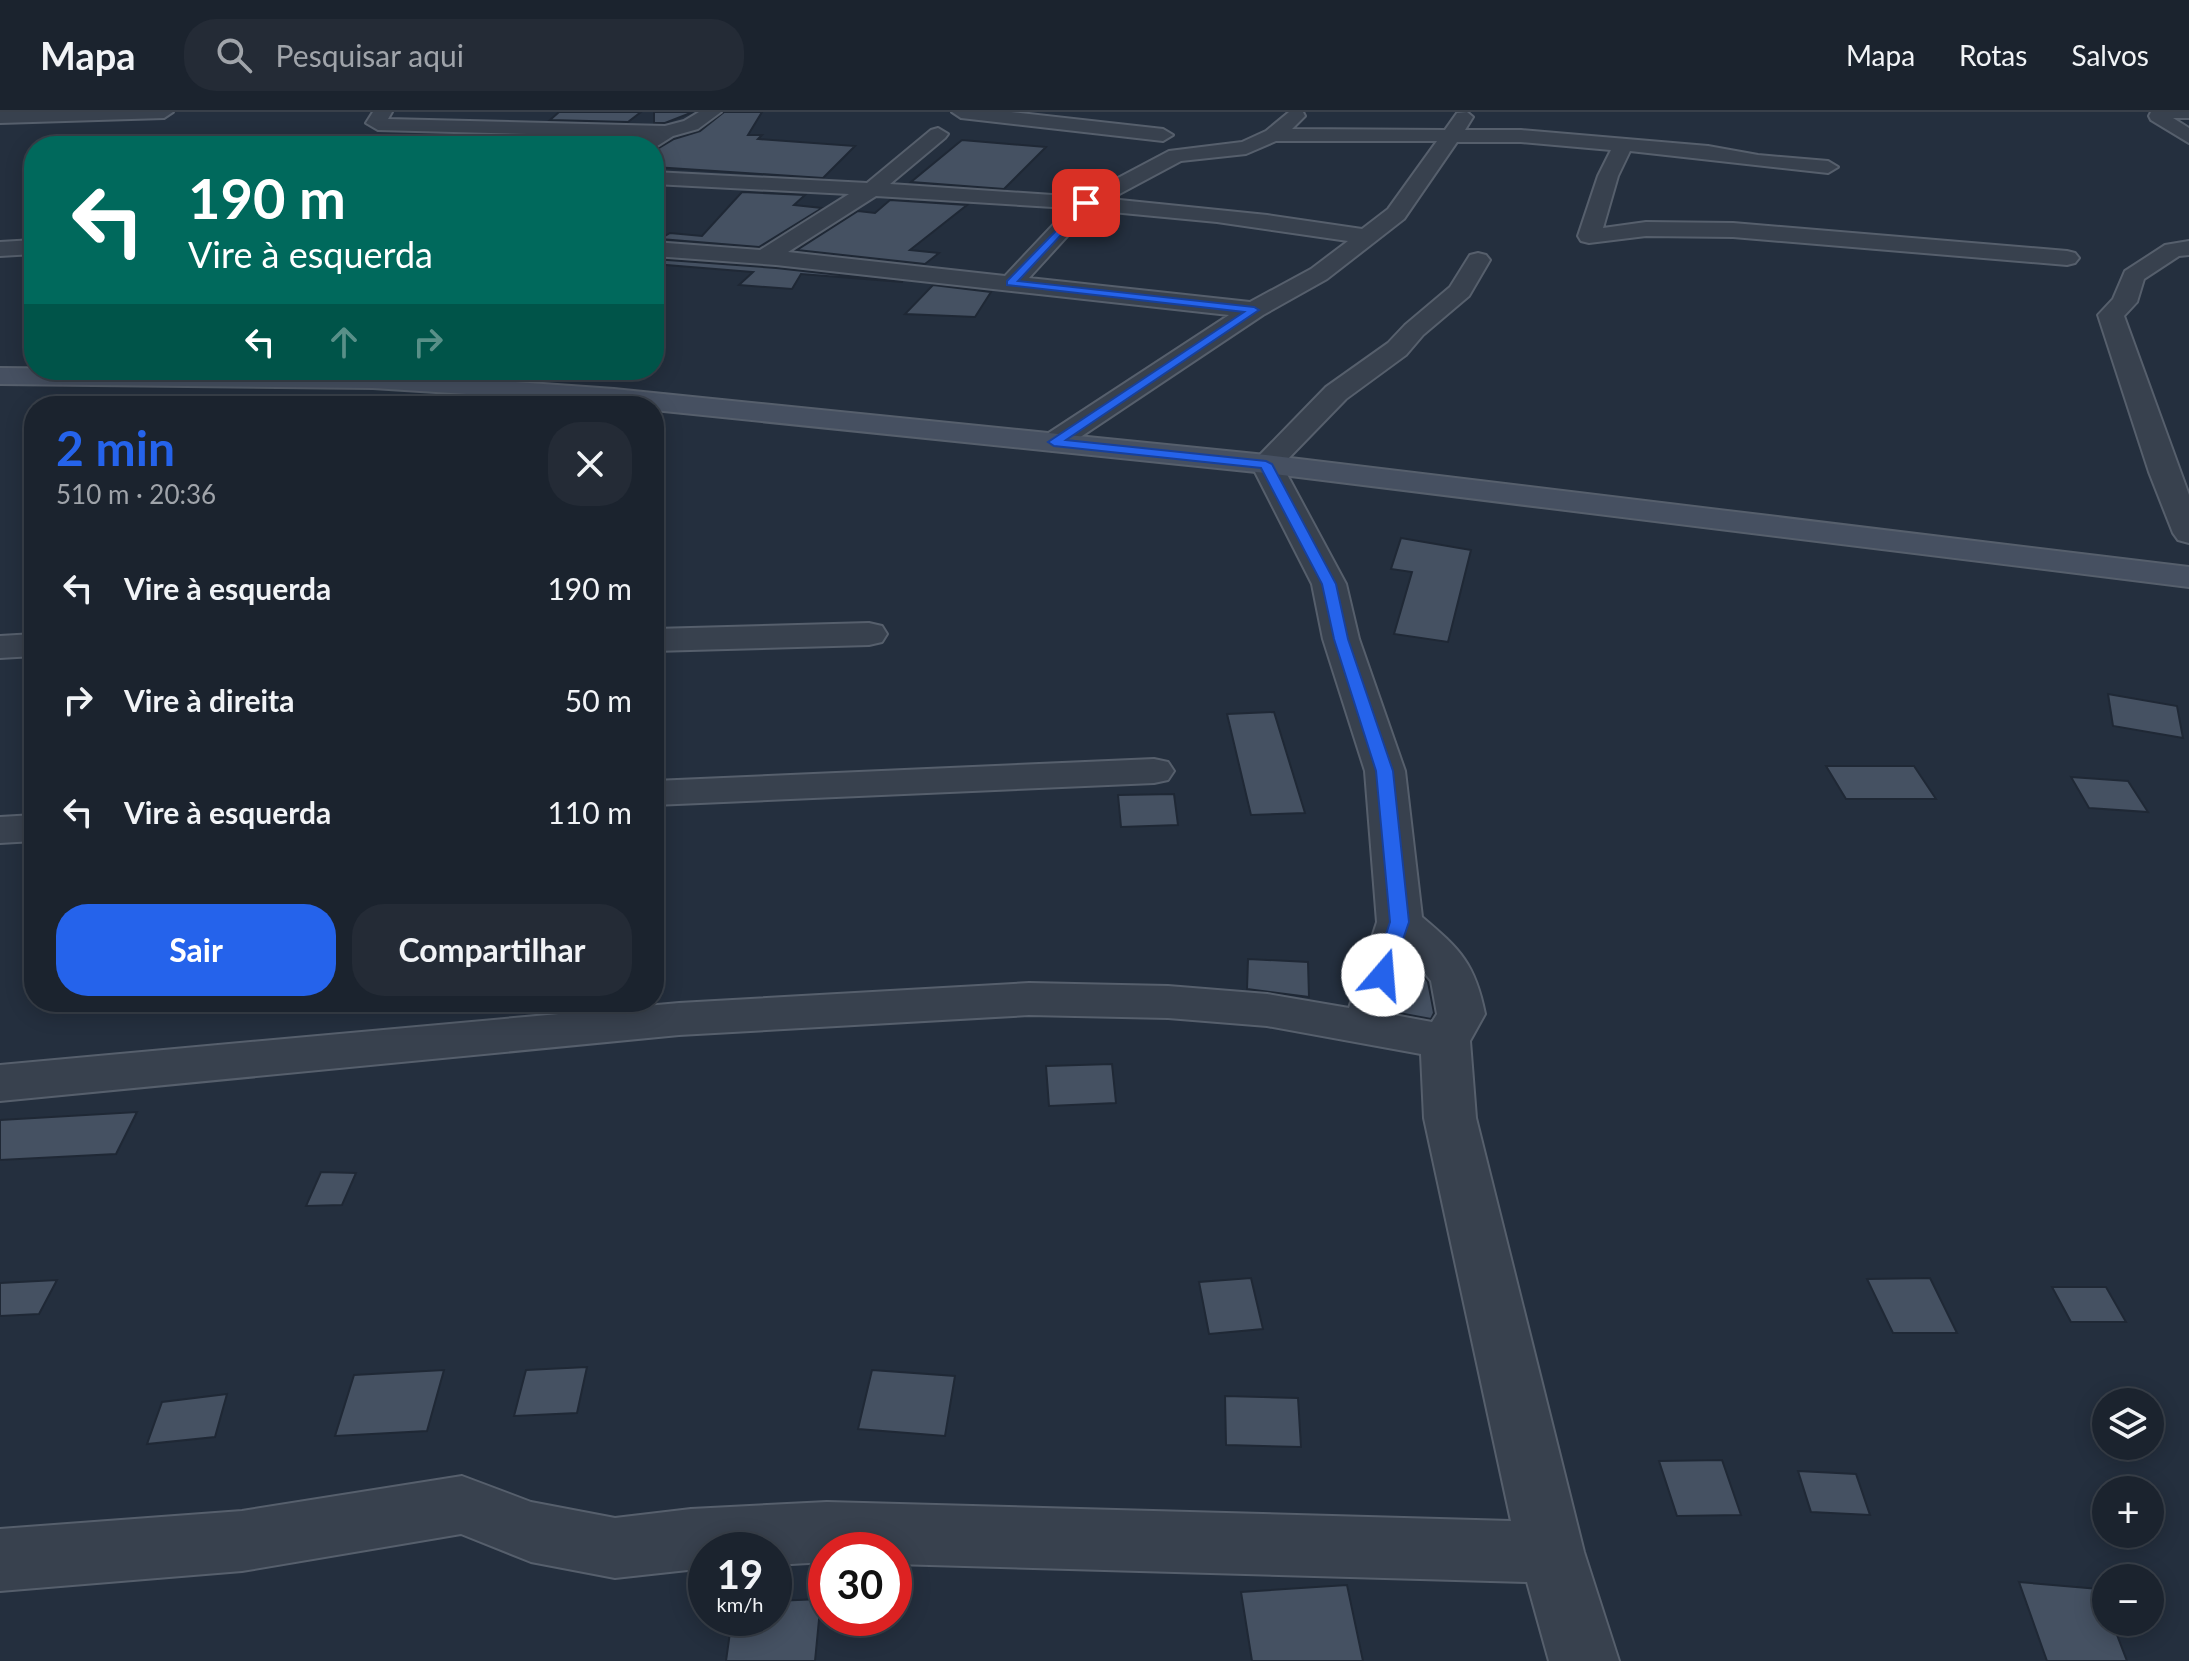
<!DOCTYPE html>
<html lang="pt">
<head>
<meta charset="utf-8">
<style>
	:root { --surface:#1b232e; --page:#242b36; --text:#f1f3f6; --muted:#a0a4aa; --line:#39404a; --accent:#2563eb }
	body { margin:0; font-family:Lato,sans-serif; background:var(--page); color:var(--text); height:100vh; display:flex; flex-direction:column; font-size:30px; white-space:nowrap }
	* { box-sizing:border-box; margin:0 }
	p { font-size:26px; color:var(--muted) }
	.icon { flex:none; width:44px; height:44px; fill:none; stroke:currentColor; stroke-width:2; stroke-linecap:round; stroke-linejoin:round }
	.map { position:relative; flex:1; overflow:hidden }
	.sheet { position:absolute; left:24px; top:284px; width:640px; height:616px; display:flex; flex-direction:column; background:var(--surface); border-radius:32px; box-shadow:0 4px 20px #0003,0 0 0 2px var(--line) }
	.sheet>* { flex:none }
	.top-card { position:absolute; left:24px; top:24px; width:640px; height:244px; border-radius:32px; box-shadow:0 4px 20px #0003,0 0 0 2px var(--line); background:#00695c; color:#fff; overflow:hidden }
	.tools { position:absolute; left:2092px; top:1276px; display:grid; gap:16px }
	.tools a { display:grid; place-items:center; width:72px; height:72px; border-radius:50%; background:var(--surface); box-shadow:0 4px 20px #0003,0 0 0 2px var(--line); font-size:40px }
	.speed { position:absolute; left:688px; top:1420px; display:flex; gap:16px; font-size:40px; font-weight:700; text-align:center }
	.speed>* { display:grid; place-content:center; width:104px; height:104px; border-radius:50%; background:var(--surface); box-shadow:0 4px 20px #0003,0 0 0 2px var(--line); line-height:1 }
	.speed small { font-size:20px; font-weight:400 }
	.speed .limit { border:12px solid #d22; background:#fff; color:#111 }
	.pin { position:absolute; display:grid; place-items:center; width:68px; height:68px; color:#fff; margin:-34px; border-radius:16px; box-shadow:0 4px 12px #0006 }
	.me { position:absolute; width:88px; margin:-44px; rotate:18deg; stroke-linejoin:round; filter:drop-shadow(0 0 6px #0008) }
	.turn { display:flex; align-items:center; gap:28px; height:168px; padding:0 32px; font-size:36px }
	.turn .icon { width:104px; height:104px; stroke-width:2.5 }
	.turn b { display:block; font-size:56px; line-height:68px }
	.lanes { display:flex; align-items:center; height:76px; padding:0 32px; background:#0003; justify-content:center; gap:40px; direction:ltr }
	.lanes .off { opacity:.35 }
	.round { display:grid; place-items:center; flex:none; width:84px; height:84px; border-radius:32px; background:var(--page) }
	.head { display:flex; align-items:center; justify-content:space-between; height:136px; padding:0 32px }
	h1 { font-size:48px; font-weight:700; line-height:60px; color:var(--accent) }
	.primary-button { display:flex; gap:16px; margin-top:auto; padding:16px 32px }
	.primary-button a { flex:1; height:92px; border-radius:32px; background:var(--accent); color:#fff; font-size:32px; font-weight:700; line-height:92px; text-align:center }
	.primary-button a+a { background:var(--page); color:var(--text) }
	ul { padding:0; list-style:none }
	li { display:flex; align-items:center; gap:24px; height:112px; padding:0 32px }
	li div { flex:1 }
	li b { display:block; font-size:30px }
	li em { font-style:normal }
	header { display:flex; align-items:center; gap:48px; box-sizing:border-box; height:112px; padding:0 40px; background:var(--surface); border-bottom:2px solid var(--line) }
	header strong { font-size:38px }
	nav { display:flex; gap:44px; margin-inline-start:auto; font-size:28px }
	.search { width:560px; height:72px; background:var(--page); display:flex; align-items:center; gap:20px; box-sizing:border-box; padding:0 28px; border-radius:32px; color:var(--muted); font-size:30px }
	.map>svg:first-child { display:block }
	.building { fill:#455162; stroke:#1f2835; stroke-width:2 }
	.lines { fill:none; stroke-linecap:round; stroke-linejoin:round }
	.street-casing { stroke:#565f6c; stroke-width:4 }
	.secondary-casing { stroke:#565f6c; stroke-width:4 }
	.street { fill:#38414e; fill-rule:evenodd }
	.secondary { fill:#465061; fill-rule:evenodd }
	.route { fill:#2563eb; stroke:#184099; stroke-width:2 }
</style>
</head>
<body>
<header>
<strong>Mapa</strong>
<div class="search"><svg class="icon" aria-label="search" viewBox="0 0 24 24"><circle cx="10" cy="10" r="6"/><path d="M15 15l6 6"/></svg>Pesquisar aqui</div>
<nav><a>Mapa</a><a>Rotas</a><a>Salvos</a></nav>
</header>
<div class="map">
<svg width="2189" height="1549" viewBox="0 0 2189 1549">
	<rect width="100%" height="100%" fill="#242f3e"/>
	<g class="building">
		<polygon points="559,0 641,0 628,10 550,8"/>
		<polygon points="654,0 693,0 665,11 654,11"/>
		<polygon points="724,0 762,0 748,23 762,23 758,27 855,34 823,66 654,55 654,39 674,27 700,19"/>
		<polygon points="533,25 606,27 597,34 523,34"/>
		<polygon points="962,28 1046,35 1004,77 911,70"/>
		<polygon points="742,80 805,83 794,93 822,96 759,135 660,127 670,121 702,124"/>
		<polygon points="890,88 967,93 910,138 939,141 925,152 797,138 858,99 875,101"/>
		<polygon points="654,147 776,156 903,170 801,162 792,177 739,173 753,160 654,152"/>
		<polygon points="933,173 991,180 975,205 905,202"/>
		<polygon points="1401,426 1471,438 1448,530 1394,522 1412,460 1391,457"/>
		<polygon points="2108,582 2177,594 2183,626 2113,614"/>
		<polygon points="1274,600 1305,701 1251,703 1227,602"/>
		<polygon points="1826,654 1914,654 1936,687 1846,687"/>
		<polygon points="2071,665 2128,669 2148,700 2089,696"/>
		<polygon points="1174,682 1178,713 1121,715 1118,683"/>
		<polygon points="1248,847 1308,850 1309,885 1247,877"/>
		<polygon points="1409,865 1425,866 1428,870 1434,901 1431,907 1399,901"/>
		<polygon points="1112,952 1116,991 1049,994 1046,954"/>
		<polygon points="137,1000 116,1042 0,1048 0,1008"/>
		<polygon points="321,1060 356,1061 342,1093 306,1094"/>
		<polygon points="1251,1166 1263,1217 1209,1222 1199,1170"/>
		<polygon points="1930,1166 1957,1221 1893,1221 1867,1167"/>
		<polygon points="57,1168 39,1202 0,1204 0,1171"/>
		<polygon points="2052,1175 2106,1175 2126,1210 2071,1210"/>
		<polygon points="587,1255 577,1301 514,1304 526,1258"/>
		<polygon points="444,1258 427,1319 335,1324 354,1263"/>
		<polygon points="872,1258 955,1264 945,1324 858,1317"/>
		<polygon points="227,1282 215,1325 147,1332 162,1290"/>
		<polygon points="1225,1284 1298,1286 1301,1335 1226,1333"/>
		<polygon points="1722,1348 1741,1403 1677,1404 1659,1349"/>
		<polygon points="1798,1359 1856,1362 1870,1403 1811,1400"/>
		<polygon points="2019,1470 2099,1477 2106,1495 2106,1510 2112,1510 2127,1549 2047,1549"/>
		<polygon points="1347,1473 1363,1549 1252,1549 1241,1480"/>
		<polygon points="821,1487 815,1549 726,1549 732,1506 774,1506 774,1489"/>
	</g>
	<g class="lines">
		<defs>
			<g id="street">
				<polygon points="0,0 173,0 164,6 0,11"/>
				<polygon points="373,0 392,0 388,7 665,14 684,9 699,0 721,0 698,17 673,24 654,36 634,34 644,25 378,18 366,11"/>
				<polygon points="952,0 1011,0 1163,17 1173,23 1163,29 961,6"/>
				<path d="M1289,0H1303L1305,4L1292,17L1445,18L1457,1L1467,0L1473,5L1465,18H1521L1708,34L1758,43L1828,49L1838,55L1828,61L1630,39L1618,64L1603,116L1646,110L1733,111L2067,139L2075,141L2079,146L2075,151L2067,153L1733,125L1646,124L1589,131L1581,129L1578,124L1598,64L1611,38L1521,30H1457L1404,107L1327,167L1263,203L1064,336L1054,339L1044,336L1039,330L1044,324L1229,203L776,153L654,144V130L760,138L849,82L654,72V60L867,71L931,18L938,16L948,22L945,26L890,72L1082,85L1169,39L1242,30L1266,19ZM1276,29H1437L1388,97L1362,117L1267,103L1110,87L1181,49L1246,42ZM876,84L1069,96L1005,164L788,140ZM1091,98L1217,110L1348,129L1311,157L1250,190L1029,166Z"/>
				<polygon points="2151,0 2189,0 2189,6 2173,6 2189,16 2189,31 2151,8 2149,4"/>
				<polygon points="34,128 34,142 0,144 0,130"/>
				<polygon points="2189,129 2189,143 2179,144 2144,167 2137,190 2124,204 2189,383 2189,431 2178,428 2173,421 2149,360 2098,203 2113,187 2125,159 2165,133"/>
				<path d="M1478,141L1486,143L1490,148L1469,184L1423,223L1406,243L1346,287L1282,353L1346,472L1359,527L1405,659L1422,805C1461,838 1475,852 1485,902L1470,929L1476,1006L1584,1440L1619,1549H1549L1527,1470L894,1452V1438H826V1450L774,1453V1438H706V1456L615,1466L531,1450L461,1422L242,1459L0,1479V1417L242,1399L462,1364L531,1390L615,1406L691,1397L827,1390L1511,1409L1424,1006L1421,942L1267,914L1168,906L1029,903L679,923L0,989V953L679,891L1029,871L1168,874L1267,882L1349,896L1377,810L1365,659L1323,527L1312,472L1251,352L1326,275L1388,231L1405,213L1450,175L1470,143ZM1412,845L1431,869L1437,902L1432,910L1394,903Z"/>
				<polygon points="869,511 882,514 887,522 882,530 869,533 654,539 654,517"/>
				<polygon points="34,522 34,544 0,546 0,524"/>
				<polygon points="1154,647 1168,650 1174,659 1168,668 1154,671 654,693 654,669"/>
				<polygon points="34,703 34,729 0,731 0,705"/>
			</g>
			<polygon id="secondary" points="0,256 373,260 614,277 1266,343 2189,455 2189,475 1266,361 654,298 654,294 373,276 0,272"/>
		</defs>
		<use href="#street" class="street-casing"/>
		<use href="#secondary" class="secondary-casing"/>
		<use href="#street" class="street"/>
		<use href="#secondary" class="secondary"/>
	</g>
	<polygon class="route" points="1086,88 1090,92 1018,169 1254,195 1259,198 1066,328 1266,349 1272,352 1336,472 1348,527 1393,659 1409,810 1389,868 1376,868 1373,863 1390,810 1376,659 1334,527 1322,472 1261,356 1054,334 1048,330 1244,200 1007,173 1007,169"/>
</svg>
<div class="tools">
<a><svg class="icon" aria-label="layers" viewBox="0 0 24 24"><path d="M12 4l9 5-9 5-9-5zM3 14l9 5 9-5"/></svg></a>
<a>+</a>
<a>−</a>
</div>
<div class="speed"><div>19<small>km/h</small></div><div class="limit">30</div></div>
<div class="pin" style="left:1086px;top:91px;background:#d93025"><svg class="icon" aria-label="arrive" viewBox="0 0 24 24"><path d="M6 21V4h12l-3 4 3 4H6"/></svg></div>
<svg class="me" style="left:1383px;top:863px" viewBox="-20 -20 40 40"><circle r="19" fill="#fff"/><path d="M0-13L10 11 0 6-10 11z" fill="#2563eb"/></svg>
<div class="top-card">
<div class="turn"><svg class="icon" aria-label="left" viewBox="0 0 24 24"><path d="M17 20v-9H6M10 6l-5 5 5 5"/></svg><div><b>190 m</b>Vire à esquerda</div></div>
<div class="lanes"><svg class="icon" aria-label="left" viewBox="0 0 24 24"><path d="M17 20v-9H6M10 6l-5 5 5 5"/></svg><svg class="icon off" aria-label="ahead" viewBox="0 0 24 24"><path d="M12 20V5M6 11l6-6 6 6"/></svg><svg class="icon off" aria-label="right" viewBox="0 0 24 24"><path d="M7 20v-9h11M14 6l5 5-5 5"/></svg></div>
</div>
<section class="sheet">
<div class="head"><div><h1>2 min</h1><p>510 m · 20:36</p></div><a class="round"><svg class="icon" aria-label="close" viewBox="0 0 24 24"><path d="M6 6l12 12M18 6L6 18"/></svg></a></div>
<ul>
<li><svg class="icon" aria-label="left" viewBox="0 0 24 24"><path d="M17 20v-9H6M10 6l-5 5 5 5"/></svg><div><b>Vire à esquerda</b></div><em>190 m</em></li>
<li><svg class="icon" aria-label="right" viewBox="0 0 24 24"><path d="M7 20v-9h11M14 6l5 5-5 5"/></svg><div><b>Vire à direita</b></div><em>50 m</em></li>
<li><svg class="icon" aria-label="left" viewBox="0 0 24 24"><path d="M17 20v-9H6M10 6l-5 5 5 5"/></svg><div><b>Vire à esquerda</b></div><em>110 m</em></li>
</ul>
<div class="primary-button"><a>Sair</a><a>Compartilhar</a></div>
</section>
</div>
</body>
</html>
